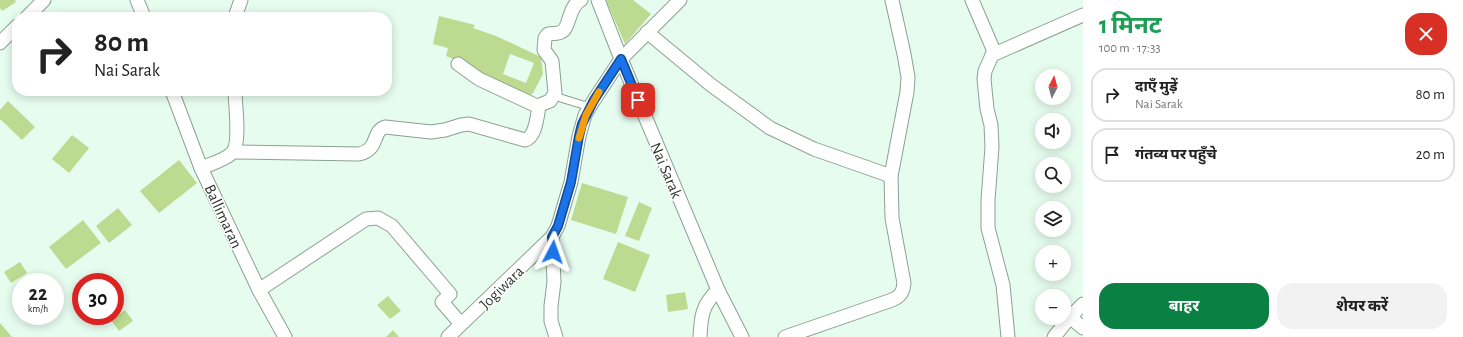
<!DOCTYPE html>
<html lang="hi">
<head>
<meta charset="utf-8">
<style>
	:root { --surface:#fff; --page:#f2f2f2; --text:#222; --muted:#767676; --line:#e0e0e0; --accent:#0b8043 }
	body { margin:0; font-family:"Alegreya Sans","Noto Sans Devanagari",sans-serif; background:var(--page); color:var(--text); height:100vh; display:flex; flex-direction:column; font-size:15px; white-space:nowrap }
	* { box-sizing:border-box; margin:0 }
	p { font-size:13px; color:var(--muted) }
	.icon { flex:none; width:22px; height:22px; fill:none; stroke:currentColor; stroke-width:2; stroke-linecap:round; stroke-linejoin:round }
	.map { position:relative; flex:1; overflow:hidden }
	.side { display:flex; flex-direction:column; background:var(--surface); width:380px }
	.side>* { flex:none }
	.hud { position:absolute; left:12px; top:12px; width:380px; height:84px; border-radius:16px; box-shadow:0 2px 10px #0003; background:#fff; color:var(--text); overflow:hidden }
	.needle { width:26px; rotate:6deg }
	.fabs { position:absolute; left:1035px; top:69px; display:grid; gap:8px }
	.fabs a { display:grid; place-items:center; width:36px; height:36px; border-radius:50%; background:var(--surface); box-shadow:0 2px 10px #0003; font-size:20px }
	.speed { position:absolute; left:12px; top:273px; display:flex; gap:8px; font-size:20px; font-weight:700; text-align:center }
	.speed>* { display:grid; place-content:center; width:52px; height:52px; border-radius:50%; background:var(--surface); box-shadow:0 2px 10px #0003; line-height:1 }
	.speed small { font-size:10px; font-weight:400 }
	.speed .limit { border:6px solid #d22; background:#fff; color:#111 }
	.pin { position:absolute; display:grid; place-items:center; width:34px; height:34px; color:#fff; margin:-17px; border-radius:8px; box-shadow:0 2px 6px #0006 }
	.me { position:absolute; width:44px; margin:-22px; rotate:4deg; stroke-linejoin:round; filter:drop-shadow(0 0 3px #0008) }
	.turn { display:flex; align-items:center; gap:14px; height:84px; padding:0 16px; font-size:18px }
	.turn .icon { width:52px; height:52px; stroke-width:2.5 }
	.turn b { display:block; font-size:28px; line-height:34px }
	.round { display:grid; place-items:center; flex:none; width:42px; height:42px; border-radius:16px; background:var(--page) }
	.summary { display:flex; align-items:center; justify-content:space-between; height:68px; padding:0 16px }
	h1 { font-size:24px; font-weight:700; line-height:30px; color:#1e9e55 }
	.cta { display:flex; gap:8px; margin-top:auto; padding:8px 16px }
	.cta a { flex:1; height:46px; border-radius:16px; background:var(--accent); color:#fff; font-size:16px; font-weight:700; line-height:46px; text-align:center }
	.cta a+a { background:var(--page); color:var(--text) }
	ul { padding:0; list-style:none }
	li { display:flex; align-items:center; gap:12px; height:54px; margin:0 8px 6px; padding:0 8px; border:2px solid var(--line); border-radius:16px }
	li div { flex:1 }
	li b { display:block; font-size:15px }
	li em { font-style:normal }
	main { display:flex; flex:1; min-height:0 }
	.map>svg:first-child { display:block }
	.building { fill:#bcdb90; fill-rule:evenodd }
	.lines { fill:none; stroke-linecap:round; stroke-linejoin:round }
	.lane-casing { stroke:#8ca093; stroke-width:9 }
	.street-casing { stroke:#8ca093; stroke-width:15 }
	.lane { stroke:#fff; stroke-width:7 }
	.street { stroke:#fff; stroke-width:13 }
	.route-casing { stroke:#114b97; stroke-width:10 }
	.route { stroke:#1a73e8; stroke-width:7 }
	.slow { stroke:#f59e0b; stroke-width:7 }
	.labels { text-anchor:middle; stroke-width:3; stroke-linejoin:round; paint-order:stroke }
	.street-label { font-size:16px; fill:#2d3530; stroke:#fff }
</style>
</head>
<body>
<main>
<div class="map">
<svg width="1083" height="337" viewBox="0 0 1083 337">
	<rect width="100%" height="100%" fill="#e6fcef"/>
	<g class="building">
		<polygon points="0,0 15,0 16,2 2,11 0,8"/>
		<polygon points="606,0 633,0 651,14 625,44"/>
		<path d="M439,16L475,25L473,28L496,36L541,57L543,74L533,93L530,96L522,94L499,86L470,65L446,56L448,48L433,44ZM510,54L534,63L526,83L503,74Z"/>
		<polygon points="8,101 35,127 22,140 0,119 0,110"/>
		<polygon points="72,135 89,148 69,173 52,159"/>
		<polygon points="179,160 197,183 159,213 140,191"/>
		<polygon points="582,183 628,197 616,234 571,220"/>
		<polygon points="639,202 652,208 639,241 625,236"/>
		<polygon points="118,208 132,225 109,243 96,226"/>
		<polygon points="83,220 101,243 66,269 49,247"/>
		<polygon points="618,242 650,255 635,292 603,279"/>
		<polygon points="20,262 27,273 11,283 4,272"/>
		<polygon points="685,292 688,309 668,312 666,295"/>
		<polygon points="388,296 401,311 390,319 377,305"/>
		<polygon points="125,310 133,321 119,331 111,320"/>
		<polygon points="0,323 12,337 0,337"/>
		<polygon points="393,330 399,337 386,337"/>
	</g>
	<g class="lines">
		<defs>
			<polyline id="lane" points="554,96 590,107"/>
			<g id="street">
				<polyline points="137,0 144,17"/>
				<polyline points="598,0 621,59 718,290 742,337"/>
				<polyline points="972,0 993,49 993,53 985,71 984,79 987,109 991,125 992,147 988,200 988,228 1003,285 1008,337"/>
				<polyline points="27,17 44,0"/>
				<polyline points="235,17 241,0"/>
				<polyline points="647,32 711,85 770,128 814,149 891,176"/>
				<polyline points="0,43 17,26"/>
				<polyline points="992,55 1083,15"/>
				<polyline points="458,64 479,79 539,107"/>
				<polyline points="172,91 201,168 259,290 285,337"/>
				<path d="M233,152L359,154C380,149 371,132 385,127L431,132L445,130L461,125L469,124L525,140C536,137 537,116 539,107L542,104L550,101L555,93L552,61L544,50L545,38L548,34C552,33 558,34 561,32C570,29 568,6 581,0"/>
				<path d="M201,168C211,164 225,160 232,153C241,144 235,104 235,91"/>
				<polyline points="552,237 554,282 551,306 551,321 556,337"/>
				<polyline points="259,290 366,219 378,218 392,226 450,294 442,302 461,324"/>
				<polyline points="1070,317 1083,328"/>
				<polyline points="448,337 552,237 558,226 571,182 579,136 585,115 594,100 621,59 680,0"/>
				<path d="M700,337C701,316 702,305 718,290"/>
				<path d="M785,337L892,300C901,296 903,292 904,283L892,218L891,176L907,92L908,77L904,54L892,0"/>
				<polyline points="1054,337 1070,317 1083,304"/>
			</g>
		</defs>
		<use href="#lane" class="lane-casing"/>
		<use href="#street" class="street-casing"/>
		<use href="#lane" class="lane"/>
		<use href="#street" class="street"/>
	</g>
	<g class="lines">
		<defs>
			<polyline id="route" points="553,252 552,237 558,226 571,182 579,136 582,124 594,100 621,59 638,100"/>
		</defs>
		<use href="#route" class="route-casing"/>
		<use href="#route" class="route"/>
		<polyline class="slow" points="579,138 586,115 599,92"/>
	</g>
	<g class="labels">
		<g class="street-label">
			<text transform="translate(667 170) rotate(67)" y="6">Nai Sarak</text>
			<text transform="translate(224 216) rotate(65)" y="6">Ballimaran</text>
			<text transform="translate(501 287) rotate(-44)" y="6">Jogiwara</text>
		</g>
	</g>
</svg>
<div class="fabs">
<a><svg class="needle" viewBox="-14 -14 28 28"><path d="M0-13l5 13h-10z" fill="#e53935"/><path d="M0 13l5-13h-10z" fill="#767676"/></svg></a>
<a><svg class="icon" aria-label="sound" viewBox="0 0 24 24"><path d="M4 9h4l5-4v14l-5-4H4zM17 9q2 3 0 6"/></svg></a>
<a><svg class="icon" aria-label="search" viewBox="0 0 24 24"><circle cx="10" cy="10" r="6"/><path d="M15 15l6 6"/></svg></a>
<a><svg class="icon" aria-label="layers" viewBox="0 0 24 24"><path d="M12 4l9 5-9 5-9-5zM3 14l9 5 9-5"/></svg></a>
<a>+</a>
<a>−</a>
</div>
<div class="speed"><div>22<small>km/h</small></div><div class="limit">30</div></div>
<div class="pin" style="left:638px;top:100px;background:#d93025"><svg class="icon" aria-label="arrive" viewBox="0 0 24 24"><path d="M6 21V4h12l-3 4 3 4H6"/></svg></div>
<svg class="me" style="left:553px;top:252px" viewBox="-20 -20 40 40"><path d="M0-17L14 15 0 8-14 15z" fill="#1a73e8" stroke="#fff" stroke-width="4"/></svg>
<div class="hud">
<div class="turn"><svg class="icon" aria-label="right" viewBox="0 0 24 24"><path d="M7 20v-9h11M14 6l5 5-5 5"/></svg><div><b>80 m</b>Nai Sarak</div></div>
</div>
</div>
<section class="side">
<div class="summary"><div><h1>1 मिनट</h1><p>100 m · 17:33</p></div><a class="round" style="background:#d93025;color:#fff"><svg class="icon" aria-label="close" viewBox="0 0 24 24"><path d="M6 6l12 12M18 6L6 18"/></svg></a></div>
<ul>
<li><svg class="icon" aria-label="right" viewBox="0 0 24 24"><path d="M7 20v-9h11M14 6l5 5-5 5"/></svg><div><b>दाएँ मुड़ें</b><p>Nai Sarak</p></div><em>80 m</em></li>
<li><svg class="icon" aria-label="arrive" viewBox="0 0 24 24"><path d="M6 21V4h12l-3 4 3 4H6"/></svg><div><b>गंतव्य पर पहुँचे</b></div><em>20 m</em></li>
</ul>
<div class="cta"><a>बाहर</a><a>शेयर करें</a></div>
</section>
</main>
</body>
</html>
